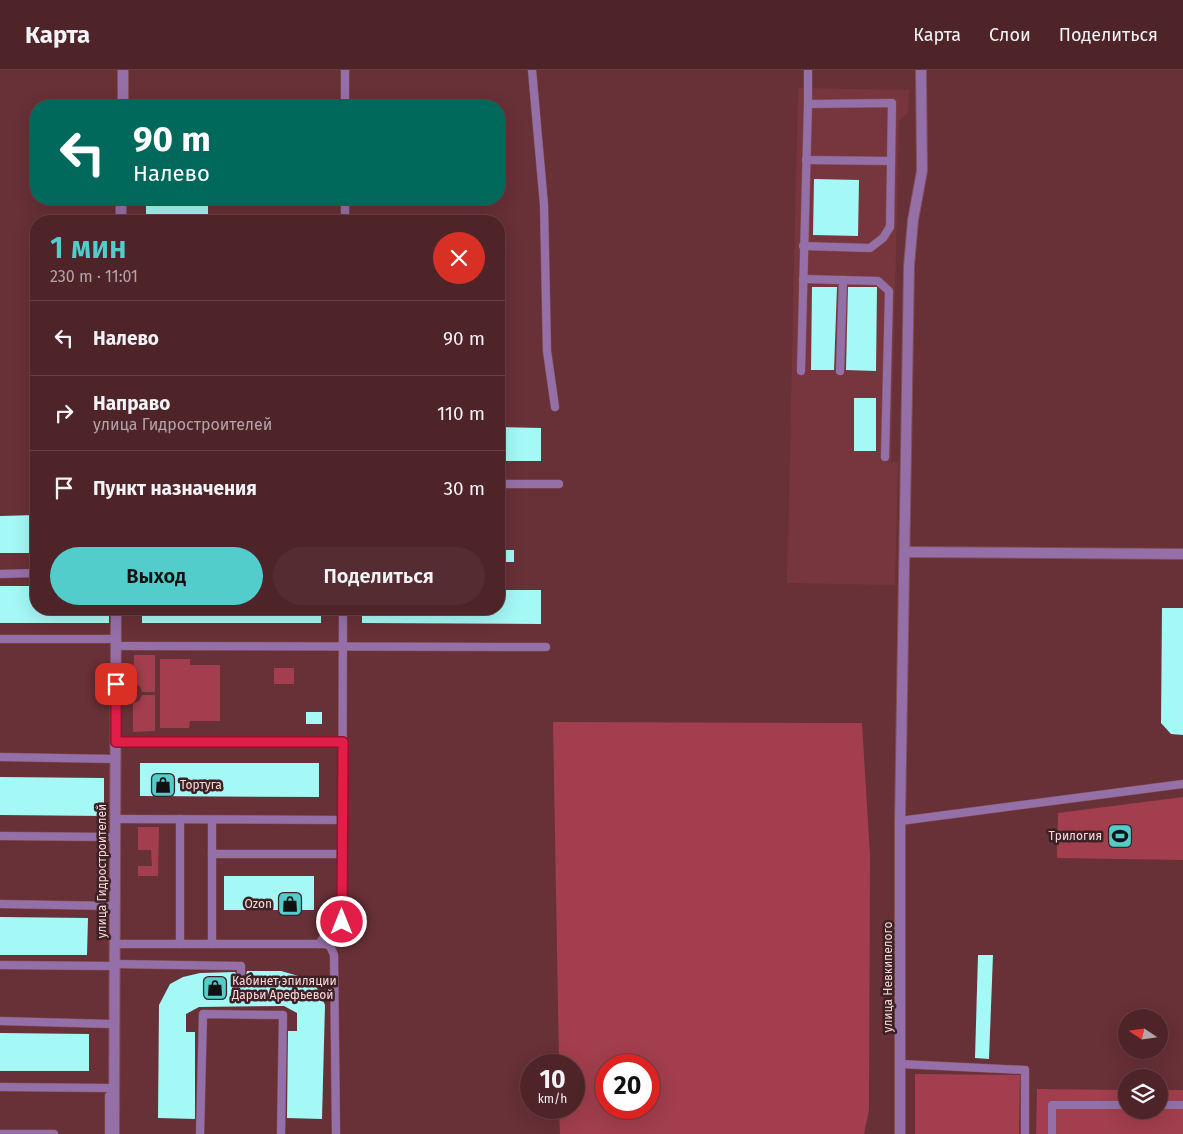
<!DOCTYPE html>
<html lang="ru">
<head>
<meta charset="utf-8">
<style>
	:root { --surface:#4e2429; --page:#552c31; --text:#f1f3f6; --muted:#b3a4a8; --line:#654146; --accent:#52cdcc }
	body { margin:0; font-family:"Fira Sans",sans-serif; background:var(--page); color:var(--text); height:100vh; display:flex; flex-direction:column; font-size:19px; white-space:nowrap }
	* { box-sizing:border-box; margin:0 }
	p { font-size:16px; color:var(--muted) }
	.icon { flex:none; width:28px; height:28px; fill:none; stroke:currentColor; stroke-width:2; stroke-linecap:round; stroke-linejoin:round }
	.map { position:relative; flex:1; overflow:hidden }
	.details { position:absolute; left:30px; top:145px; width:475px; height:400px; display:flex; flex-direction:column; background:var(--surface); border-radius:20px; box-shadow:0 5px 20px #0002,0 0 0 1px var(--line) }
	.details>* { flex:none }
	.banner { position:absolute; left:30px; top:30px; width:475px; height:105px; border-radius:20px; box-shadow:0 5px 20px #0002,0 0 0 1px var(--line); background:#00695c; color:#fff; overflow:hidden }
	.needle { width:32px; rotate:283deg }
	.tools { position:absolute; left:1118px; top:939px; display:grid; gap:10px }
	.tools a { display:grid; place-items:center; width:50px; height:50px; border-radius:50%; background:var(--surface); box-shadow:0 5px 20px #0002,0 0 0 1px var(--line); font-size:25px }
	.speed { position:absolute; left:520px; top:984px; display:flex; gap:10px; font-size:25px; font-weight:700; text-align:center }
	.speed>* { display:grid; place-content:center; width:65px; height:65px; border-radius:50%; background:var(--surface); box-shadow:0 5px 20px #0002,0 0 0 1px var(--line); line-height:1 }
	.speed small { font-size:12px; font-weight:400 }
	.speed .limit { border:8px solid #d22; background:#fff; color:#111 }
	.pin { position:absolute; display:grid; place-items:center; width:42px; height:42px; color:#fff; margin:-21px; border-radius:10px; box-shadow:0 2px 8px #0006 }
	.me { position:absolute; width:55px; margin:-28px; rotate:0deg; stroke-linejoin:round; filter:drop-shadow(0 0 4px #0008) }
	.turn { display:flex; align-items:center; gap:18px; height:105px; padding:0 20px; font-size:22px }
	.turn .icon { width:65px; height:65px; stroke-width:2.5 }
	.turn b { display:block; font-size:35px; line-height:42px }
	.round { display:grid; place-items:center; flex:none; width:52px; height:52px; border-radius:26px; background:var(--page) }
	.head { display:flex; align-items:center; justify-content:space-between; height:85px; padding:0 20px }
	h1 { font-size:30px; font-weight:600; line-height:38px; color:var(--accent) }
	.button { display:flex; gap:10px; margin-top:auto; padding:10px 20px }
	.button a { flex:1; height:58px; border-radius:30px; background:var(--accent); color:#111; font-size:20px; font-weight:600; line-height:58px; text-align:center }
	.button a+a { background:var(--page); color:var(--text) }
	ul { padding:0; list-style:none }
	li { display:flex; align-items:center; gap:15px; height:75px; padding:0 20px; border-top:1px solid var(--line) }
	li div { flex:1 }
	li b { display:block; font-size:19px }
	li em { font-style:normal }
	header { display:flex; align-items:center; gap:30px; box-sizing:border-box; height:70px; padding:0 25px; background:var(--surface); border-bottom:1px solid var(--line) }
	header strong { font-size:24px }
	nav { display:flex; gap:28px; margin-inline-start:auto; font-size:18px }
	.map>svg:first-child { display:block }
	.built { fill:#77363e }
	.green { fill:#a23e4d; fill-rule:evenodd }
	.building { fill:#a4f8f6 }
	.lines { fill:none; stroke-linecap:round; stroke-linejoin:round }
	.lane-casing { stroke:#834e54; stroke-width:9 }
	.street-casing { stroke:#834e54; stroke-width:12 }
	.lane { stroke:#9570a8; stroke-width:8 }
	.street { stroke:#9570a8; stroke-width:10 }
	.route-casing { stroke:#92132f; stroke-width:12 }
	.route { stroke:#e11d48; stroke-width:9 }
	.labels { text-anchor:middle; stroke-width:5; stroke-linejoin:round; paint-order:stroke }
	.poi-label { font-size:12px; fill:#fcd8da; stroke:#3c2224; text-anchor:start }
	.street-label { font-size:12px; fill:#fcd8da; stroke:#3c2224 }
</style>
</head>
<body>
<header>
<strong>Карта</strong>
<nav><a>Карта</a><a>Слои</a><a>Поделиться</a></nav>
</header>
<div class="map">
<svg width="1183" height="1064" viewBox="0 0 1183 1064">
	<rect width="100%" height="100%" fill="#683037"/>
	<polygon class="built" points="798,18 909,20 908,42 899,51 891,392 898,392 895,515 787,513"/>
	<g class="green">
		<polygon points="134,585 155,585 155,622 142,622 140,616 133,614"/>
		<polygon points="160,589 190,589 190,595 220,595 220,651 190,651 189,658 160,658"/>
		<rect x="274" y="598" width="20" height="16"/>
		<polygon points="142,625 155,625 155,661 133,662 133,633 139,631"/>
		<path d="M553,652L862,653L870,785L869,1040L864,1064H560L559,1038H574V995H559ZM606,995H649V1038H606Z"/>
		<polygon points="1183,727 1183,790 1057,788 1058,743"/>
		<polygon points="138,757 159,757 158,806 138,806 138,796 152,796 151,780 138,780"/>
		<polygon points="915,1004 1020,1005 1019,1064 915,1064"/>
		<polygon points="1037,1019 1126,1020 1126,1040 1159,1040 1159,1020 1183,1020 1183,1064 1036,1064"/>
	</g>
	<g class="building">
		<polygon points="814,109 859,110 858,166 813,165"/>
		<rect x="146" y="129" width="62" height="22"/>
		<polygon points="812,217 837,217 834,300 811,300"/>
		<polygon points="848,217 877,217 876,301 846,300"/>
		<rect x="854" y="328" width="22" height="53"/>
		<polygon points="499,357 541,358 541,391 499,391"/>
		<polygon points="36,445 36,483 0,483 0,446"/>
		<rect x="499" y="480" width="15" height="12"/>
		<polygon points="0,516 36,516 36,539 109,539 109,553 0,553"/>
		<polygon points="499,520 541,520 541,554 362,553 362,539 499,539"/>
		<polygon points="1162,538 1183,538 1183,665 1171,664 1161,653"/>
		<rect x="142" y="539" width="179" height="14"/>
		<rect x="306" y="642" width="16" height="12"/>
		<polygon points="140,693 319,693 319,727 140,726"/>
		<polygon points="0,707 104,708 104,746 0,745"/>
		<rect x="224" y="806" width="90" height="34"/>
		<polygon points="0,847 88,848 87,885 0,885"/>
		<polygon points="978,885 993,885 989,989 975,988"/>
		<polygon points="247,901 281,901 302,907 315,914 325,935 322,1049 287,1048 288,961 297,961 297,943 284,936 199,937 186,944 186,962 195,962 195,1049 158,1048 159,935 170,914 183,907 200,903 235,902 238,907 241,908 246,905"/>
		<polygon points="0,963 89,964 89,1001 0,1001"/>
	</g>
	<g class="lines">
		<defs>
			<g id="lane">
				<polyline points="532,0 544,135 547,281 555,337"/>
				<polyline points="345,36 345,0"/>
				<polyline points="806,90 891,91"/>
				<polyline points="345,151 345,129"/>
				<polyline points="803,176 870,178 883,168 890,157 892,33 808,34 808,0"/>
				<polyline points="803,209 878,211 889,221 885,387"/>
				<polyline points="801,301 808,34"/>
				<polyline points="840,301 843,210"/>
				<polyline points="499,414 559,414"/>
				<polyline points="0,504 36,503"/>
				<polyline points="0,569 116,569"/>
				<polyline points="116,576 546,577"/>
				<polyline points="115,671 343,672"/>
				<polyline points="0,687 115,689"/>
				<polyline points="115,749 343,750"/>
				<polyline points="900,751 1183,714"/>
				<polyline points="0,766 115,767"/>
				<polyline points="212,784 342,784"/>
				<polyline points="0,834 113,836 113,842"/>
				<polyline points="115,874 325,874 330,876 334,885 336,1064"/>
				<polyline points="180,874 180,749"/>
				<polyline points="212,874 212,750"/>
				<polyline points="319,874 327,862 338,860 342,852 343,539"/>
				<polyline points="115,894 241,896 241,902"/>
				<polyline points="0,895 112,896"/>
				<polyline points="0,951 111,954"/>
				<polyline points="900,994 1025,1000 1025,1064"/>
				<polyline points="0,1017 109,1018"/>
				<polyline points="1159,1035 1183,1035"/>
				<polyline points="0,1064 54,1064"/>
				<polyline points="109,1064 109,1026"/>
				<polyline points="200,1064 203,944 283,945 281,1064"/>
				<polyline points="1052,1064 1052,1035 1126,1035"/>
			</g>
			<g id="street">
				<polyline points="123,36 123,0"/>
				<polyline points="121,151 121,129"/>
				<polyline points="905,482 1183,484"/>
				<polyline points="114,1064 116,539"/>
				<polyline points="900,1064 900,751 909,196 913,150 922,101 921,0"/>
			</g>
		</defs>
		<use href="#lane" class="lane-casing"/>
		<use href="#street" class="street-casing"/>
		<use href="#lane" class="lane"/>
		<use href="#street" class="street"/>
	</g>
	<g class="lines">
		<defs>
			<polyline id="route" points="116,614 116,672 343,672 342,852"/>
		</defs>
		<use href="#route" class="route-casing"/>
		<use href="#route" class="route"/>
	</g>
	<defs>
		<symbol id="shop-square" viewBox="-11 -11 22 22"><rect x="-9" y="-9" width="18" height="18" rx="4" fill="#52cdcc" stroke="#3c2224"/><path d="M-5-2.5h2.3a2.7 3.5 0 0 1 5.4 0H5L5.5 6h-11ZM-1.5-2.5h3a1.5 2.3 0 0 0-3 0Z" fill="#111"/></symbol>
		<symbol id="stadium-square" viewBox="-11 -11 22 22"><rect x="-9" y="-9" width="18" height="18" rx="4" fill="#52cdcc" stroke="#3c2224"/><path d="M0-5a6.5 5 0 1 0 0 10a6.5 5 0 1 0 0-10ZM-3.5-1.8h7v3.6h-7Z" fill="#111"/></symbol>
	</defs>
	<g fill-rule="evenodd">
		<use href="#shop-square" x="149" y="701" width="28" height="28"/>
		<use href="#stadium-square" x="1106" y="752" width="28" height="28"/>
		<use href="#shop-square" x="276" y="820" width="28" height="28"/>
		<use href="#shop-square" x="201" y="904" width="28" height="28"/>
	</g>
	<g class="labels">
		<g class="poi-label">
			<text x="180" y="719">Тортуга</text>
			<text x="1102" y="770" text-anchor="end">Трилогия</text>
			<text x="272" y="838" text-anchor="end">Ozon</text>
			<text x="232" y="915">Кабинет эпиляции<tspan x="232" dy="14">Дарьи Арефьевой</tspan></text>
		</g>
		<g class="street-label">
			<text transform="translate(102 801) rotate(-90)" y="4">улица Гидростроителей</text>
			<text transform="translate(888 907) rotate(-90)" y="4">улица Невкипелого</text>
		</g>
	</g>
</svg>
<div class="tools">
<a><svg class="needle" viewBox="-14 -14 28 28"><path d="M0-13l5 13h-10z" fill="#e53935"/><path d="M0 13l5-13h-10z" fill="#b3a4a8"/></svg></a>
<a><svg class="icon" aria-label="layers" viewBox="0 0 24 24"><path d="M12 4l9 5-9 5-9-5zM3 14l9 5 9-5"/></svg></a>
</div>
<div class="speed"><div>10<small>km/h</small></div><div class="limit">20</div></div>
<div class="pin" style="left:116px;top:614px;background:#d93025"><svg class="icon" aria-label="arrive" viewBox="0 0 24 24"><path d="M6 21V4h12l-3 4 3 4H6"/></svg></div>
<svg class="me" style="left:342px;top:852px" viewBox="-20 -20 40 40"><circle r="17" fill="#e11d48" stroke="#fff" stroke-width="3"/><path d="M0-11L8 9 0 5-8 9z" fill="#fff"/></svg>
<div class="banner">
<div class="turn"><svg class="icon" aria-label="left" viewBox="0 0 24 24"><path d="M17 20v-9H6M10 6l-5 5 5 5"/></svg><div><b>90 m</b>Налево</div></div>
</div>
<section class="details">
<div class="head"><div><h1>1 мин</h1><p>230 m · 11:01</p></div><a class="round" style="background:#d93025;color:#fff"><svg class="icon" aria-label="close" viewBox="0 0 24 24"><path d="M6 6l12 12M18 6L6 18"/></svg></a></div>
<ul>
<li><svg class="icon" aria-label="left" viewBox="0 0 24 24"><path d="M17 20v-9H6M10 6l-5 5 5 5"/></svg><div><b>Налево</b></div><em>90 m</em></li>
<li><svg class="icon" aria-label="right" viewBox="0 0 24 24"><path d="M7 20v-9h11M14 6l5 5-5 5"/></svg><div><b>Направо</b><p>улица Гидростроителей</p></div><em>110 m</em></li>
<li><svg class="icon" aria-label="arrive" viewBox="0 0 24 24"><path d="M6 21V4h12l-3 4 3 4H6"/></svg><div><b>Пункт назначения</b></div><em>30 m</em></li>
</ul>
<div class="button"><a>Выход</a><a>Поделиться</a></div>
</section>
</div>
</body>
</html>
